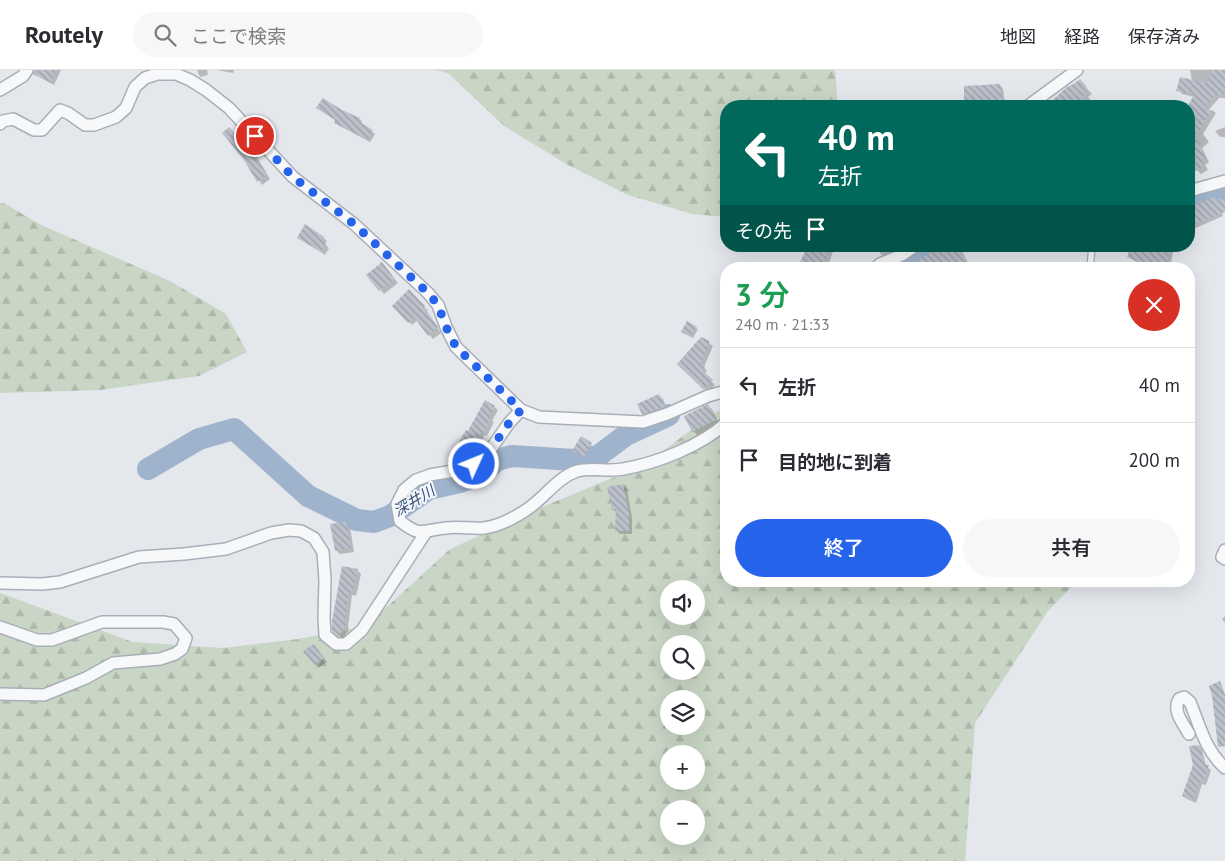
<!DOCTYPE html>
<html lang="ja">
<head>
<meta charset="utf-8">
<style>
	:root { --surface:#fff; --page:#f7f7f7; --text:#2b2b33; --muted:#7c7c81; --line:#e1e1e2; --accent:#2563eb }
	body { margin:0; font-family:"PT Sans","Noto Sans JP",sans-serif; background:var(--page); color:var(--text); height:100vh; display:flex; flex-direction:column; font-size:19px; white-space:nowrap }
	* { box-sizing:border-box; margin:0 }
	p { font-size:16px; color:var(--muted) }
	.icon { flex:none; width:28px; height:28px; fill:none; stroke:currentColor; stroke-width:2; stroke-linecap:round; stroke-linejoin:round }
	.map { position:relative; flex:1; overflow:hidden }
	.details { position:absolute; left:720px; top:192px; width:475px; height:325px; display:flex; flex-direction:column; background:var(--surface); border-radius:20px; box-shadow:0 5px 20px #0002 }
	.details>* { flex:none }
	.hud { position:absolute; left:720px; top:30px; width:475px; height:152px; border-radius:20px; box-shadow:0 5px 20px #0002; background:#00695c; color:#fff; overflow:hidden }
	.controls { position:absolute; left:660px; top:510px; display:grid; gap:10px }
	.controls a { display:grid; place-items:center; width:45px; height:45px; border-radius:50%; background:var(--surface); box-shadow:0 5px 20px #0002; font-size:25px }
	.pin { position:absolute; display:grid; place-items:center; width:42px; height:42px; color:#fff; margin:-21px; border:2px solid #fff; border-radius:50%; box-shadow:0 1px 5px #0007 }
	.me { position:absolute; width:55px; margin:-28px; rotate:46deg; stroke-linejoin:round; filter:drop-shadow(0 0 4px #0008) }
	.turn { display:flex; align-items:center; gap:18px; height:105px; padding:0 15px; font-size:22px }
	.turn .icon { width:65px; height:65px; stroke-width:2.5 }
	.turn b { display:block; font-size:35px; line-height:42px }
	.then { display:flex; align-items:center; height:48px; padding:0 15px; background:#0003; gap:10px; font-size:19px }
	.round { display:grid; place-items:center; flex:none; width:52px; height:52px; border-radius:26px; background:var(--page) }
	.summary { display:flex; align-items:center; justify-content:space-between; height:85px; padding:0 15px }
	h1 { font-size:30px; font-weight:600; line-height:38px; color:#1e9e55 }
	.primary-button { display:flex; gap:10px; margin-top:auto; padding:10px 15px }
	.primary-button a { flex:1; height:58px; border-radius:30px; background:var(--accent); color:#fff; font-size:20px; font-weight:600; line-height:58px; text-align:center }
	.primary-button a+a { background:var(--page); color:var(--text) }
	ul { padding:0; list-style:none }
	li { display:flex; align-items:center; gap:15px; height:75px; padding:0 15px; border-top:1px solid var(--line) }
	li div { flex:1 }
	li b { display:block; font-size:19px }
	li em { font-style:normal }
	header { display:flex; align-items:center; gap:30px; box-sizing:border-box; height:70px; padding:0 25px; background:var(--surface); border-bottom:1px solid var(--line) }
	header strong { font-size:24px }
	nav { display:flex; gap:28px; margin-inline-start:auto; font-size:18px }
	.search { width:350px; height:45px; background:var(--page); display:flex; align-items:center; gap:12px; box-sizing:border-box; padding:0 18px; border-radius:28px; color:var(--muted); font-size:19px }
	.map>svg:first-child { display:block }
	.forest { fill:url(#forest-firs); fill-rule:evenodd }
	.shadow { fill:#0003 }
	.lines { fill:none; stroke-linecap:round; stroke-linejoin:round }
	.river { stroke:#9fb4cc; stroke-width:22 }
	.building { fill:url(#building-back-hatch) }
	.service-casing { stroke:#a9aeb7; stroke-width:8 }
	.minor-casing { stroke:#a9aeb7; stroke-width:14 }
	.service { stroke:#f7f8fa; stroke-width:5.5 }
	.minor { stroke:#f7f8fa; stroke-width:11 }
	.route { stroke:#2563eb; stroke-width:9; stroke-dasharray:0 16.2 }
	.labels { text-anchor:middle; stroke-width:4; stroke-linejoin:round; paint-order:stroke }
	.water-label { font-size:15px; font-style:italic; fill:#34527a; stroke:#f4f6f9 }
</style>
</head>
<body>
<header>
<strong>Routely</strong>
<div class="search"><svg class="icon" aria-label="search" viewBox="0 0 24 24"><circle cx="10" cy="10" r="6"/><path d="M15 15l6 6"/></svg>ここで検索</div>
<nav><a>地図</a><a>経路</a><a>保存済み</a></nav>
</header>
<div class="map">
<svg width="1225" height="791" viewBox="0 0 1225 791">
	<defs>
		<pattern id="forest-firs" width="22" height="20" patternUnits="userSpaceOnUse" patternTransform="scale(1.25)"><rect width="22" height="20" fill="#c9d6c5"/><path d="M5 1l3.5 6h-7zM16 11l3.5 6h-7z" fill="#adb8ab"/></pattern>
		<pattern id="building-back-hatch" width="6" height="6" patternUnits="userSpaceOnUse" patternTransform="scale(1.25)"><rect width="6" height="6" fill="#bbc0ca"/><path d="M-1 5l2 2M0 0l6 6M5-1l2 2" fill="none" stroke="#989da6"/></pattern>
	</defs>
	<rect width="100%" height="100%" fill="#e4e7ec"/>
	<g class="forest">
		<polygon points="436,0 835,0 838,36 726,36 726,147 693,144 628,125 568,95 504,56 448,3"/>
		<polygon points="0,133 4,133 41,155 170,211 226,244 247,282 199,306 100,320 0,323"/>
		<path d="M726,338V511H1077L1048,541L975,653L965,791H0V523L133,572L223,578L298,569L358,558L389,535L449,480L511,450L648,393L710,345ZM669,519H696V546H669ZM669,574H696V601H669ZM669,629H696V656H669ZM669,684H696V711H669ZM669,739H696V766H669Z"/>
	</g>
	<g class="shadow">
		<polygon points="41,0 61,0 54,15 38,6"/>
		<polygon points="197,0 207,0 208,5 200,7"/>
		<polygon points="217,0 234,0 233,3"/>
		<polygon points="1190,0 1225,0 1225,28 1219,28 1207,42 1212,40 1216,43 1203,64 1209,72 1202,78 1209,92 1205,95 1208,100 1201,104 1189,91 1189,36 1194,27 1182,24 1178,20 1192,11"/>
		<polygon points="1080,11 1092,24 1088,27 1091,30 1086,34 1086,36 1049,36 1067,18"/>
		<polygon points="1000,15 1003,19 1005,34 980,36 965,35"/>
		<polygon points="318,38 341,41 359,49 362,51 361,54 375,64 370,72 338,55 335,53 336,50"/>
		<polygon points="1225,57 1225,67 1220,67 1215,61"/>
		<polygon points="244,76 250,77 260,91 259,92 270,109 262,115 245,89"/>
		<polygon points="1214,129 1217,132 1223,146 1191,160 1189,158 1189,139"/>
		<polygon points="298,167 324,168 327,171 325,174 329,178 325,185"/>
		<polygon points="809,176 835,176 829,193 827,192 823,199 807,199"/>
		<polygon points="877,176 899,176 902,182 885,189 881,185"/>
		<polygon points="1132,176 1174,176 1170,199 1152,199 1143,196 1128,186"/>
		<polygon points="385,198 398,213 384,224 368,205"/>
		<polygon points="409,221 428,241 426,242 441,263 433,269 418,250 412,255 393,236"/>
		<polygon points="696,258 698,259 693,268 684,263"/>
		<polygon points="702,269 713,276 704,297 707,301 704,304 715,315 708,322 678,294"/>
		<polygon points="659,325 663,329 668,341 647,348 643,344 639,334"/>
		<polygon points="708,336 712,339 719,354 697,365 693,361 686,347"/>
		<polygon points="494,337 498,340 492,351 494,352 487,366 485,365 471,387 457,377"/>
		<polygon points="581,368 595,378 587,391 573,381"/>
		<polygon points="623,415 627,419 632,448 632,464 620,464 616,460 617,443 613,439"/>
		<polygon points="346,453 350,457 354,482 340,484 336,480"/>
		<polygon points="357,500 361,504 356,526 352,525 348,557 349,559 343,569 334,561"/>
		<polygon points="1225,546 1225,553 1222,549"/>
		<polygon points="317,579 327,592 318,598 305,581"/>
		<polygon points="1199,676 1202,679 1206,696 1211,700 1206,715 1202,714 1196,733 1187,729 1183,726 1194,695"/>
	</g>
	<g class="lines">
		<g class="river">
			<polyline points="1189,129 1225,120"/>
			<polyline points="891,199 928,176"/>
			<polyline points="148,399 199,369 234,359 308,426 357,450 374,452 390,446 429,419 460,412 483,403 497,390 512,386 574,390 598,386 626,365 669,345"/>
		</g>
	</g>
	<g class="building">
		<polygon points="34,0 56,0 51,13 33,4"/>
		<polygon points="1212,0 1225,0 1225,24 1215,25 1204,37 1211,41 1195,67 1206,87 1201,90 1204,96 1196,101 1193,96 1189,98 1189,34 1194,25 1176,21 1180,7 1206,13 1212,5"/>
		<polygon points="1080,9 1087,17 1083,21 1086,23 1081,28 1082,29 1074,36 1046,36 1067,17 1075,13"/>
		<polygon points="1000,14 1002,30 975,33 975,36 964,36 964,16"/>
		<polygon points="323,28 342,40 360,48 358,51 373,60 367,70 352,61 334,53 335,50 316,38"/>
		<polygon points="229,57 244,74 246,72 258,87 257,88 268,105 257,112 244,90 222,63"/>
		<polygon points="1214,127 1216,131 1225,127 1225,142 1189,156 1189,138"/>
		<polygon points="305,154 324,167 322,171 326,174 321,182 297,168"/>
		<polygon points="808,176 831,176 826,191 823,190 818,199 807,199 799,194"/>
		<polygon points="941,176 959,176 972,199 905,199"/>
		<polygon points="1131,176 1170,176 1167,199 1150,199 1151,196 1138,194 1138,192 1127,187"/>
		<polygon points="382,192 395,209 379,221 366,205"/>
		<polygon points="409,219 425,236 424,237 438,257 428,266 414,247 408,253 392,236"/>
		<polygon points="687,251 697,257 691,267 681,262"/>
		<polygon points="701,267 710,271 701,293 705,297 702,300 713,310 704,320 677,294"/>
		<polygon points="659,324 665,337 642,344 637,334"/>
		<polygon points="485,330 495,336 489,347 491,348 483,364 481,363 468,384 456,377 466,360 468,361"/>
		<polygon points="708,334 716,350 692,362 684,346"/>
		<polygon points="581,366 592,373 583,388 572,381"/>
		<polygon points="623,414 629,443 629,461 615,461 616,439 612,440 607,417"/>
		<polygon points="346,452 351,478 335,481 330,454"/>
		<polygon points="342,496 358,499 352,523 349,522 344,553 346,554 339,566 332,561 332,551"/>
		<polygon points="314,574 324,588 314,595 303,581"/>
		<polygon points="1220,611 1225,624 1225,676 1218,677 1212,626 1209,616"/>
		<polygon points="1199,675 1204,694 1209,695 1203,713 1199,712 1192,730 1182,726 1193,695 1189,676"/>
	</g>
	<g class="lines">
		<defs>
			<polyline id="service" points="1090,199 1092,176"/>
			<g id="minor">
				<polyline points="0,20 23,6 27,0"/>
				<polyline points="1028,36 1077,0"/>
				<path d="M0,54L3,51L13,49L34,60H42L60,40L68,43L85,55H94L116,47L126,38L135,17L145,8L157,4H176L190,10L206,20L229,38L293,107L354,154L428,223L438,235L446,257L456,277L521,340L509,353L484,389L465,399L430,405L416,410L404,420L397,434L400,451C421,468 422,460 446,458C458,456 471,459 484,458C500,456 516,447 529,438C546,426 557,408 577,401C592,397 608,402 623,399C657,393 701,376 726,353"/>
				<polyline points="1189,121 1225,111"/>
				<polyline points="875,199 880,194 902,185 915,176"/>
				<polyline points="521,340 539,347 643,352 667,344 708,326 726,321"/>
				<polyline points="1225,480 1222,487 1225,489"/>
				<polyline points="0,513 42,514 60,512 139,487 184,484 226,479 271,463 289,460 301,461 314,468 323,482 325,510 324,548 325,565 336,574 346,574 362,560 426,462"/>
				<polyline points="0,557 37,570 52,570 102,552 163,552 174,554 186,568 182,579 175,584 160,589 113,593 86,608 44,625 0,624"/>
				<path d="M1189,664C1183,653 1172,641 1179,629L1184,627L1190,632C1200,656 1205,680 1225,698"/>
			</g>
		</defs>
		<use href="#service" class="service-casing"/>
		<use href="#minor" class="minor-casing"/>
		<use href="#service" class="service"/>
		<use href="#minor" class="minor"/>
	</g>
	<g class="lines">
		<polyline class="route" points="255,66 293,107 354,154 428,223 438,235 446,257 456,277 521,340 509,353 484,389 474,394"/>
	</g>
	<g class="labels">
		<g class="water-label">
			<text transform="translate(414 431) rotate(-31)" y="5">深井川</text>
		</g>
	</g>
</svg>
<div class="controls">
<a><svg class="icon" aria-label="sound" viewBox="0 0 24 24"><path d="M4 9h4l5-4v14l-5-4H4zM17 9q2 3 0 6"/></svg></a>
<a><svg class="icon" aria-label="search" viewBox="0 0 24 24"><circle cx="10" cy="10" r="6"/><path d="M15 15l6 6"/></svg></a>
<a><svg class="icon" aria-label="layers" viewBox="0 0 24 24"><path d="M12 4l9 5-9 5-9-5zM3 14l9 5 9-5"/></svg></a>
<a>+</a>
<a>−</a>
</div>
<div class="pin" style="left:255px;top:66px;background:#d93025"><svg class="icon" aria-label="arrive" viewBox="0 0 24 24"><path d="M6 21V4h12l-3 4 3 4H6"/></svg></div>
<svg class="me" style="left:474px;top:394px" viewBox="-20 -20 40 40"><circle r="17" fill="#2563eb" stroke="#fff" stroke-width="3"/><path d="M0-11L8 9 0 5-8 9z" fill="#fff"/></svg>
<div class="hud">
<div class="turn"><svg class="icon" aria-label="left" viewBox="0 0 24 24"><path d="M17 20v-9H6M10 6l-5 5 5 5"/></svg><div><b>40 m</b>左折</div></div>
<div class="then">その先<svg class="icon" aria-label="arrive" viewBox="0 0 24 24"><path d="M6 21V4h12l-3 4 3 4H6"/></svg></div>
</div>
<section class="details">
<div class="summary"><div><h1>3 分</h1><p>240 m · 21:33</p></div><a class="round" style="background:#d93025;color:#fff"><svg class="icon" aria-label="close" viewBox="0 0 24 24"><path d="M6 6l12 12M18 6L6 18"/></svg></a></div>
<ul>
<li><svg class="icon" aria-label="left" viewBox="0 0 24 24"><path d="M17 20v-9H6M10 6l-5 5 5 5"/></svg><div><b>左折</b></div><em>40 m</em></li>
<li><svg class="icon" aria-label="arrive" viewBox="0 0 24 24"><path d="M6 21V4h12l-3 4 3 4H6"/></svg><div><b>目的地に到着</b></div><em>200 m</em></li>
</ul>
<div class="primary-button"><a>終了</a><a>共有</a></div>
</section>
</div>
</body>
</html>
